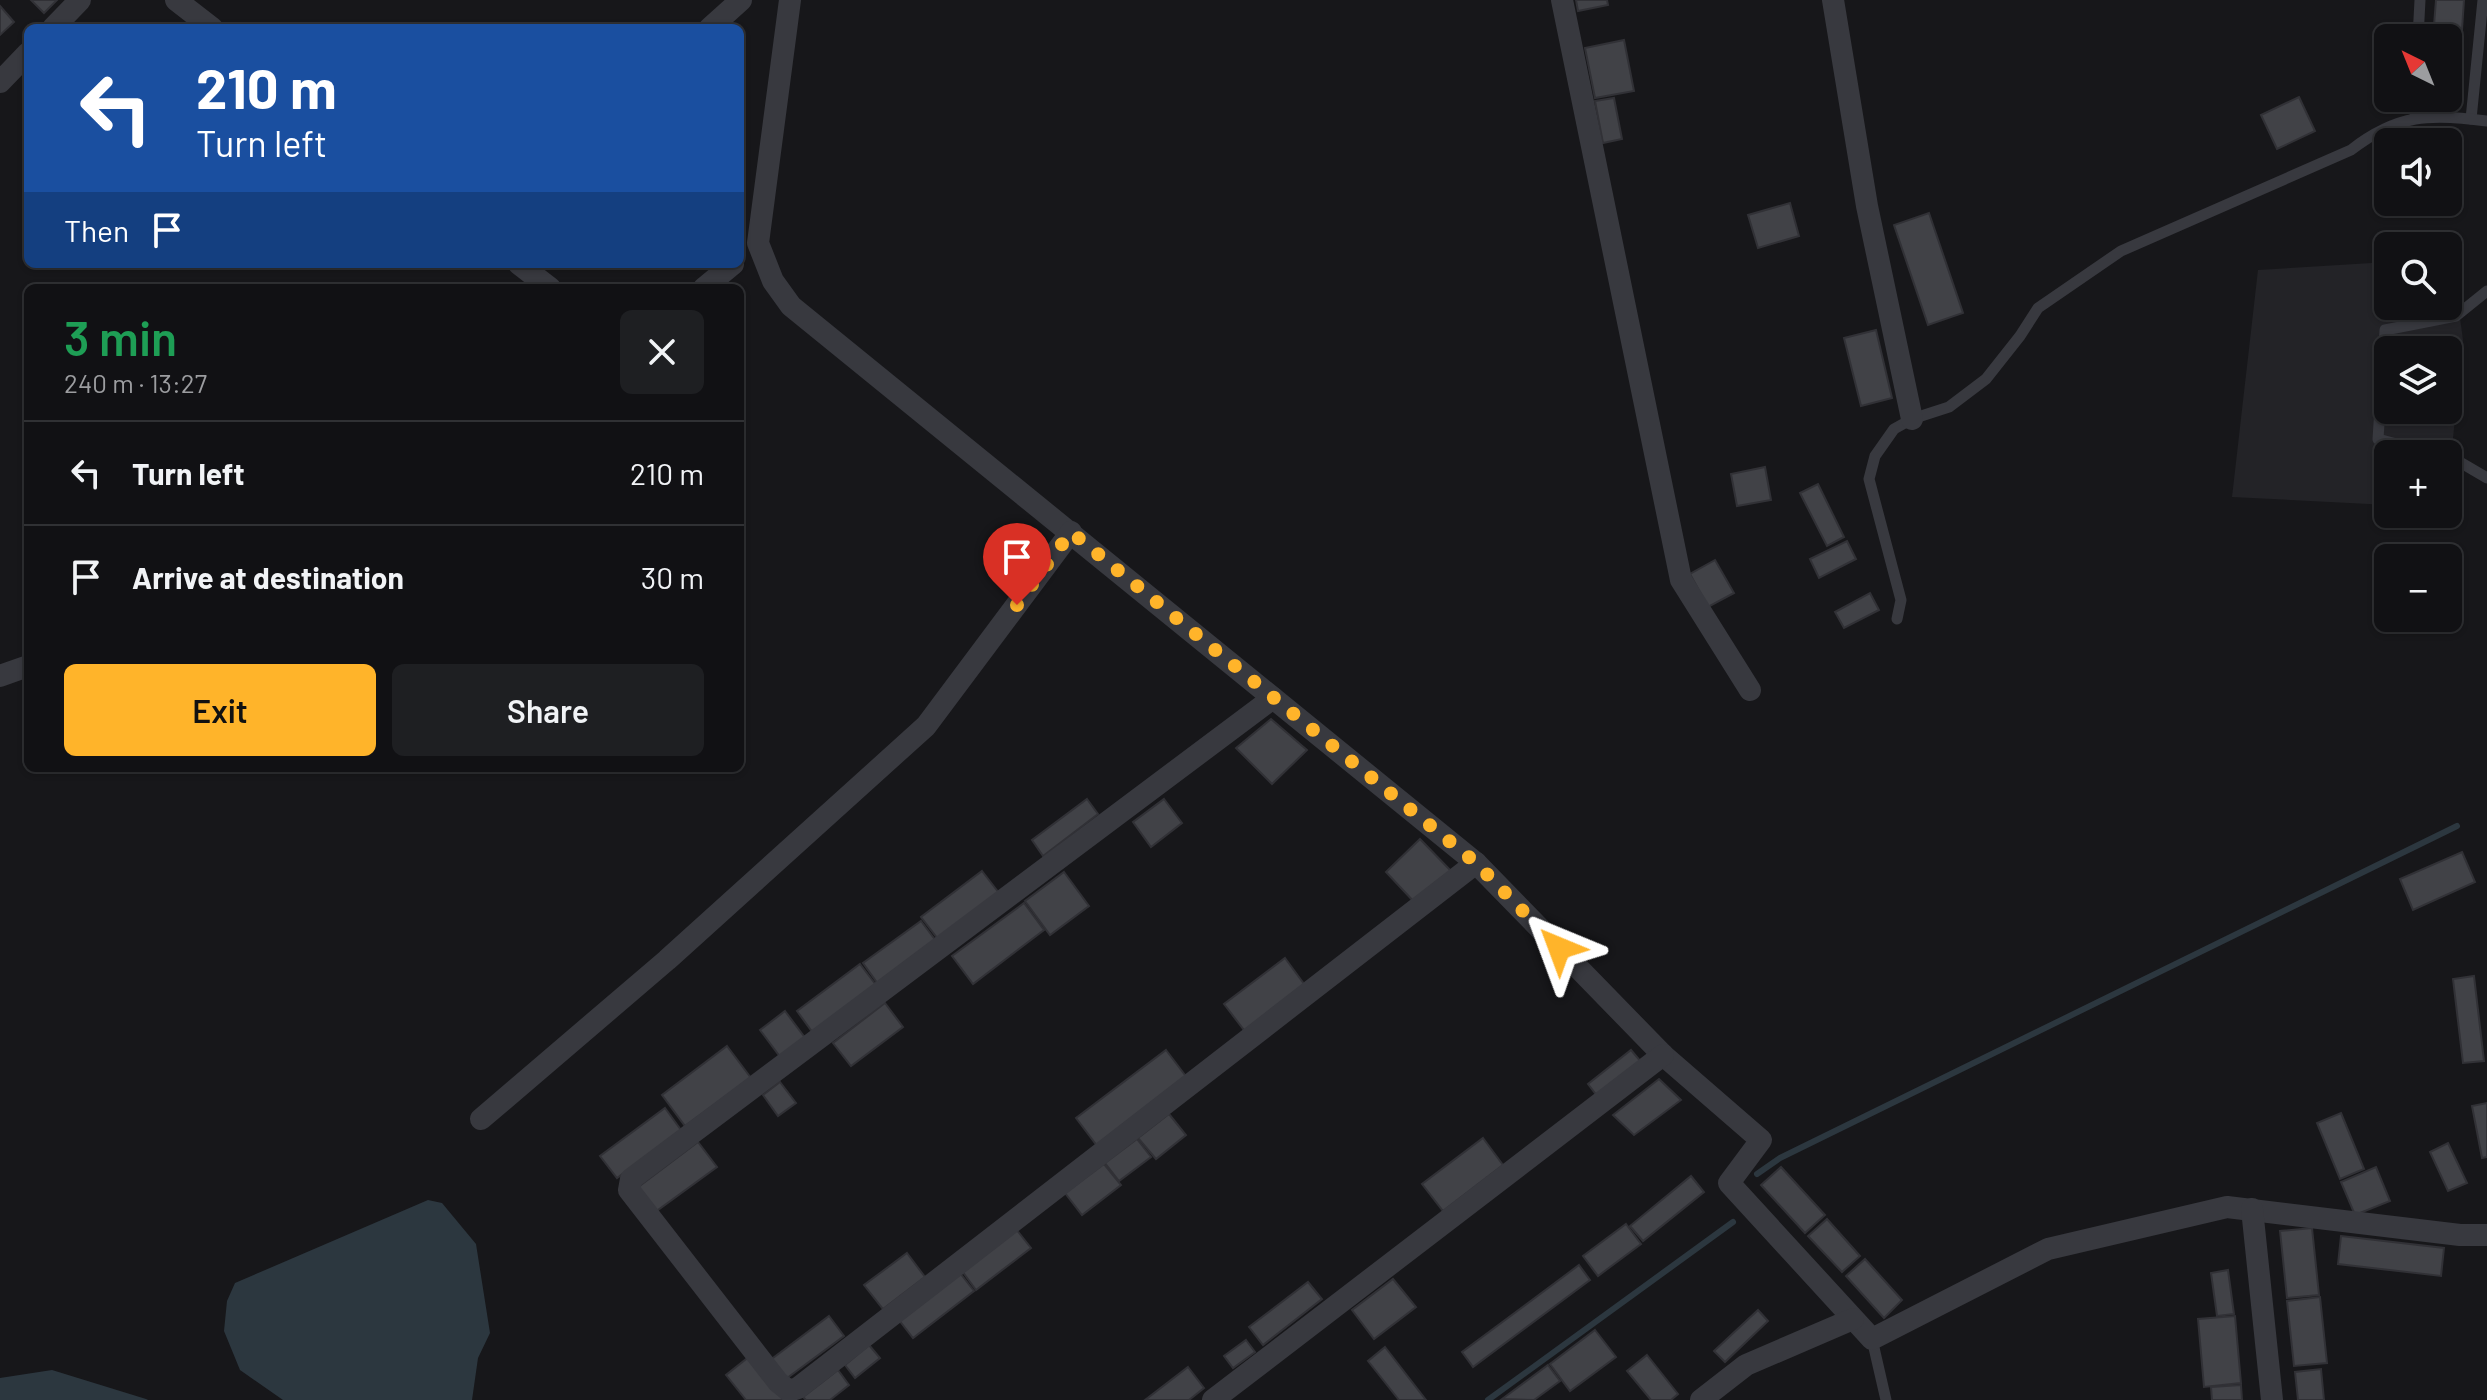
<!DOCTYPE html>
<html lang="en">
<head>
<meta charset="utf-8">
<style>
	:root { --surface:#111114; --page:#1e1f22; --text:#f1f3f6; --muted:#9c9da0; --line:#303134; --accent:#ffb42a }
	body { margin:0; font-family:Barlow,sans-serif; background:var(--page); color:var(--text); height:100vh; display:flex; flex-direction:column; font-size:30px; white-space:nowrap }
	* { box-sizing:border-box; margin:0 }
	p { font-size:26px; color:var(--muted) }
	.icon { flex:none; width:44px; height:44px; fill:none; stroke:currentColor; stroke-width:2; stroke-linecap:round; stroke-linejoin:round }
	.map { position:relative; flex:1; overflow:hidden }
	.details { position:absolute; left:24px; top:284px; width:720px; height:488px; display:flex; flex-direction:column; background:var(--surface); border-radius:12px; box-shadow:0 2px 6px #0004,0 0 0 2px var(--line) }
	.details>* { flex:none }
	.guide { position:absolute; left:24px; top:24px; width:720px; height:244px; border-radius:12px; box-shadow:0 2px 6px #0004,0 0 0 2px var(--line); background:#1a4fa0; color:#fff; overflow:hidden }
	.needle { width:52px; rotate:317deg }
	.controls { position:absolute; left:2374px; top:24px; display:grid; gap:16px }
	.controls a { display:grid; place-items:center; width:88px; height:88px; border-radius:12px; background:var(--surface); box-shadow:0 2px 6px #0004,0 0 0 2px var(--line); font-size:40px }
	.pin { position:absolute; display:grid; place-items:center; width:68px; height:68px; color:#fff; margin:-82px -34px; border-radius:50% 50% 50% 0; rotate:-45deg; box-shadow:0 0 8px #0007 }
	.pin .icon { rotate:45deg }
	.me { position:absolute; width:88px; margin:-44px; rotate:316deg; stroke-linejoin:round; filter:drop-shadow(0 0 6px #0008) }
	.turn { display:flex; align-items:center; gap:28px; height:168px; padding:0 40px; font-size:36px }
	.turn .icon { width:104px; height:104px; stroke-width:2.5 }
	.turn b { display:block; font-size:56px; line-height:68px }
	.then { display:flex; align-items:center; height:76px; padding:0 40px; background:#0003; gap:16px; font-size:30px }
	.round { display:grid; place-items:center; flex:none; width:84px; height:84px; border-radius:12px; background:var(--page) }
	.overview { display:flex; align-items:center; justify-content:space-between; height:136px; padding:0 40px }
	h1 { font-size:48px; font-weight:600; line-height:60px; color:#1e9e55 }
	.action { display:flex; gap:16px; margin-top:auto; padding:16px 40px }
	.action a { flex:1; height:92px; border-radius:12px; background:var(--accent); color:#111; font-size:32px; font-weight:600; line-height:92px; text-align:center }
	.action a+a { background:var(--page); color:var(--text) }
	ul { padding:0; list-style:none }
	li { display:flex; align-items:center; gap:24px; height:104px; padding:0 40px; border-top:2px solid var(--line) }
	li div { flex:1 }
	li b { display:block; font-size:30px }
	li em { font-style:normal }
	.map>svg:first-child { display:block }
	.built { fill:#232327; fill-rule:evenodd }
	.water { fill:#2c373f }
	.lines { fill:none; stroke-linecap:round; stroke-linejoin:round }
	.stream { stroke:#2c373f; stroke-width:6 }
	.building { fill:#414247; stroke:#313136; stroke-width:2 }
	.lane { stroke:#38393f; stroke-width:11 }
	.street { stroke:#38393f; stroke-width:22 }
	.route { stroke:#ffb42a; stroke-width:14; stroke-dasharray:0 25.2 }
</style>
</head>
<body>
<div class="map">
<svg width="2487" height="1400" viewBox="0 0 2487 1400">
	<rect width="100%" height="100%" fill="#17171a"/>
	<path class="built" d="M2448,259H2452L2463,340L2448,487V454H2388V505L2232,497L2258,270L2388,262V306H2448ZM2388,350H2448V410H2388Z"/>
	<g class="water">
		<polygon points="428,1200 442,1203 476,1244 490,1333 478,1358 472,1400 283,1400 240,1370 224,1331 227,1301 235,1283"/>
		<polygon points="52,1370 146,1399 148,1400 0,1400 0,1378"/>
	</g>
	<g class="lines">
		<g class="stream">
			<polyline points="1757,1174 1780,1158 2457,826"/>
			<polyline points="1488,1400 1733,1222"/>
		</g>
	</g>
	<g class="building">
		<polygon points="31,0 57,0 44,13"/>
		<polygon points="1576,0 1607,0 1608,5 1578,11"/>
		<polygon points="2436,0 2464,0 2457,104 2429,102 2429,98 2448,98 2448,38 2433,38"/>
		<polygon points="0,6 14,22 0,35"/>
		<polygon points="1624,40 1634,91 1595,98 1585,48"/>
		<polygon points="2299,97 2315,131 2277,149 2261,115"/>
		<polygon points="1614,98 1622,139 1603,143 1595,101"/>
		<polygon points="1790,203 1799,236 1758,248 1748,215"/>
		<polygon points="1929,213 1963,313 1928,325 1894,225"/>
		<polygon points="1876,330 1892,398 1861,406 1844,338"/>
		<polygon points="1765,467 1771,500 1737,506 1731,474"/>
		<polygon points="1818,484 1844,537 1827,546 1800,493"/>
		<polygon points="1847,541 1856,559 1819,578 1810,559"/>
		<polygon points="1715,560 1734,593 1708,607 1690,574"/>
		<polygon points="1870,593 1879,610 1844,628 1835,612"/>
		<polygon points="1271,719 1307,750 1272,784 1236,748"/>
		<polygon points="1087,799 1098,814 1043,856 1032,840"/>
		<polygon points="1164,799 1182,823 1151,847 1133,822"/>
		<polygon points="1420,839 1452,872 1417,905 1386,872"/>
		<polygon points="2462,852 2475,882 2413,910 2400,879"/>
		<polygon points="982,871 999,893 938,939 921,917"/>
		<polygon points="1064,872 1089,906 1050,935 1025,901"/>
		<polygon points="1024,903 1044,930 973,984 952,956"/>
		<polygon points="921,921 936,941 878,984 863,963"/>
		<polygon points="1285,958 1307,988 1247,1034 1224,1004"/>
		<polygon points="860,964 876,985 813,1033 797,1011"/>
		<polygon points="2474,976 2484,1061 2463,1063 2453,979"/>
		<polygon points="885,1003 903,1027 851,1066 833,1043"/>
		<polygon points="785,1011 806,1039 781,1058 760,1030"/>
		<polygon points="727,1046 751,1078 685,1126 662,1095"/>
		<polygon points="1166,1050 1188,1079 1098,1147 1076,1118"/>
		<polygon points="1631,1050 1642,1063 1598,1097 1588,1084"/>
		<polygon points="1659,1079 1681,1100 1634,1135 1613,1115"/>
		<polygon points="780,1082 796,1103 778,1116 763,1095"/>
		<polygon points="2487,1103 2487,1157 2482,1158 2472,1106"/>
		<polygon points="665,1108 681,1130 617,1178 600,1156"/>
		<polygon points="2341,1113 2364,1169 2340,1179 2317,1123"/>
		<polygon points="1169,1114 1186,1135 1156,1159 1138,1138"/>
		<polygon points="1483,1138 1503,1165 1443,1211 1422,1184"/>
		<polygon points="1137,1139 1151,1157 1119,1181 1105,1163"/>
		<polygon points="698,1142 717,1167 651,1215 633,1191"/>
		<polygon points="2448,1143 2467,1183 2448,1191 2430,1152"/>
		<polygon points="1104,1164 1121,1185 1082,1215 1065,1193"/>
		<polygon points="1781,1167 1825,1215 1805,1233 1761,1185"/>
		<polygon points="2376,1167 2390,1201 2355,1215 2341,1182"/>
		<polygon points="1691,1176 1704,1192 1643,1241 1630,1226"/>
		<polygon points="1827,1219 1860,1256 1842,1272 1808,1236"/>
		<polygon points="1626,1224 1641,1244 1598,1276 1583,1256"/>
		<polygon points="2312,1228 2319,1295 2287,1298 2280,1231"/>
		<polygon points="1016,1229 1031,1248 976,1290 962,1271"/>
		<polygon points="2341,1236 2444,1248 2441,1276 2338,1264"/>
		<polygon points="907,1253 925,1277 883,1309 864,1285"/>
		<polygon points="1865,1259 1902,1300 1884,1318 1846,1276"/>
		<polygon points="1579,1265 1590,1280 1473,1367 1462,1352"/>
		<polygon points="2228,1270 2234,1314 2217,1316 2211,1273"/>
		<polygon points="960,1273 974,1291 913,1338 899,1320"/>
		<polygon points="1393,1279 1416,1307 1374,1339 1352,1310"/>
		<polygon points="1308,1282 1322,1299 1263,1345 1249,1327"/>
		<polygon points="2320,1297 2327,1363 2294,1366 2287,1301"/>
		<polygon points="1758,1310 1768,1321 1725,1362 1714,1351"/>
		<polygon points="829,1316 844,1336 783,1381 769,1361"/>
		<polygon points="2235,1316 2241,1383 2204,1387 2198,1319"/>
		<polygon points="1595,1330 1616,1357 1570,1391 1550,1364"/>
		<polygon points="1246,1340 1255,1352 1233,1368 1224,1356"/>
		<polygon points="869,1345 880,1358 855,1378 845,1365"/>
		<polygon points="1385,1347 1426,1400 1399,1400 1368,1361"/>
		<polygon points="1647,1355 1678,1394 1671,1400 1651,1400 1627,1371"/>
		<polygon points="750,1356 784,1400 746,1400 726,1375"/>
		<polygon points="1548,1365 1560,1381 1534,1400 1502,1399"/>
		<polygon points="1188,1367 1204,1388 1189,1400 1145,1400"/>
		<polygon points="2321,1369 2324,1400 2298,1400 2295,1372"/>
		<polygon points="838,1370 849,1385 830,1400 806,1400 803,1397"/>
		<polygon points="2241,1385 2242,1400 2212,1400 2211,1387"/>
	</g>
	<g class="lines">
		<g class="lane">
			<polyline points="2418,38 2420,0"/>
			<polyline points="2415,117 2416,98"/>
			<polyline points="2471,119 2483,0"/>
			<polyline points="2433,454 2378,439 2385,330 2456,316 2487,291"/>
			<polyline points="2448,458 2458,461 2487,478"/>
			<path d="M1897,619L1901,600L1869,479L1875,456L1894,429L1912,419L1949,407L1986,379L2020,336L2038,308L2121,251L2351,150C2397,114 2431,113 2487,121"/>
			<polyline points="1872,1339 1886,1400"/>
		</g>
		<g class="street">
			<polyline points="176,0 212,28"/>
			<polyline points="790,0 758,243 773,281 791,306 1476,863 1663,1055 1761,1140 1729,1183 1872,1339 2048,1249 2227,1207 2460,1235 2487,1235"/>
			<polyline points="1562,0 1681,580 1750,690"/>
			<polyline points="1833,0 1867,206 1912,419"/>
			<polyline points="53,28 80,0"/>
			<polyline points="710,28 741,0"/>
			<polyline points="0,82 28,53"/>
			<polyline points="519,264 550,288"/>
			<polyline points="704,288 733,264"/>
			<polyline points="0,676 28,666"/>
			<polyline points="1273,698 631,1179 629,1190 778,1382 789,1391 798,1388 1476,863"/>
			<polyline points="481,1119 667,960 926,726 1071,532"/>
			<polyline points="2252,1209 2272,1400"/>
			<polyline points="1213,1400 1663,1055"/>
			<polyline points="1701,1400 1746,1365 1853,1319"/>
		</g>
	</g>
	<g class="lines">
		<polyline class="route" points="1017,605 1071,532 1476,863 1559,948"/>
	</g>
</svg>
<div class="controls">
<a><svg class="needle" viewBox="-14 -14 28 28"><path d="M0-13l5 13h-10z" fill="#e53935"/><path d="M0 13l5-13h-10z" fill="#9c9da0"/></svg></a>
<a><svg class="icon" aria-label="sound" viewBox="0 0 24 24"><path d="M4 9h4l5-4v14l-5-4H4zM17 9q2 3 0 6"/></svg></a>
<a><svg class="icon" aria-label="search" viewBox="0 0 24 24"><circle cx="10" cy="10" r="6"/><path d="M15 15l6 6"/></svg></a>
<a><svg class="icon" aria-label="layers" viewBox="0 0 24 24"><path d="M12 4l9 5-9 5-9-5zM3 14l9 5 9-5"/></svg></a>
<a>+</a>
<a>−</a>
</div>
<div class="pin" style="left:1017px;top:605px;background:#d93025"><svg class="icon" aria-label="arrive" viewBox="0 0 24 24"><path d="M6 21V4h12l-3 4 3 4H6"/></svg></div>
<svg class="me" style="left:1559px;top:948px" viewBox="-20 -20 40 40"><path d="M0-17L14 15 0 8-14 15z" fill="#ffb42a" stroke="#fff" stroke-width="4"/></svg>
<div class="guide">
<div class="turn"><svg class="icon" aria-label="left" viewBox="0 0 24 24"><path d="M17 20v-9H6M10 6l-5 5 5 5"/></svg><div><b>210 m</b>Turn left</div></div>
<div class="then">Then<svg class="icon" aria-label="arrive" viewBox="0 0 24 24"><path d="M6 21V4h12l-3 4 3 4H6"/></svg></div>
</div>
<section class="details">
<div class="overview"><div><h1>3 min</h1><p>240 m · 13:27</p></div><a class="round"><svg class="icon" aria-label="close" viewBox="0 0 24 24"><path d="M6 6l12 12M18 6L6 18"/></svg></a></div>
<ul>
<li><svg class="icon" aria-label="left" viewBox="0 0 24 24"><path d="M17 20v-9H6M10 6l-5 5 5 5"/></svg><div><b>Turn left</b></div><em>210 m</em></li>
<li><svg class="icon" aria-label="arrive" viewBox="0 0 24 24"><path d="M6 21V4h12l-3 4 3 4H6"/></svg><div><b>Arrive at destination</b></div><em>30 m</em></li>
</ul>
<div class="action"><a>Exit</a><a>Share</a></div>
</section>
</div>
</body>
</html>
